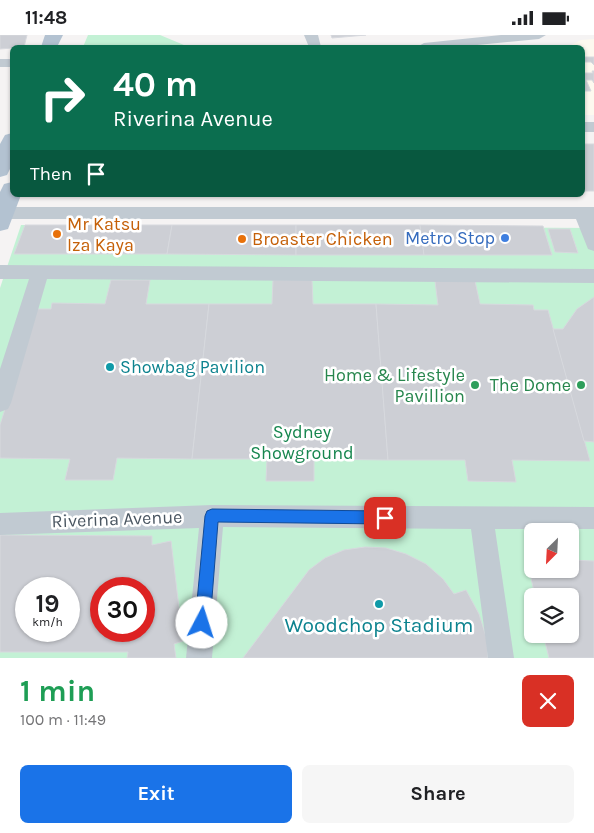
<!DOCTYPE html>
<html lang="en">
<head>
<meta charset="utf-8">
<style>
	:root { --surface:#fff; --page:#f6f6f6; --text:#202124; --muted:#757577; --accent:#1a73e8 }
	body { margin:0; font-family:Karla,sans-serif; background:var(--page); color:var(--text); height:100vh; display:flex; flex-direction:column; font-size:19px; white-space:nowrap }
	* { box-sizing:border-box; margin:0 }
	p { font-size:16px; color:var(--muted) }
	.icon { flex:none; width:28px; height:28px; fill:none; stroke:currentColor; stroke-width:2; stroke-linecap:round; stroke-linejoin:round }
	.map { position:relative; height:623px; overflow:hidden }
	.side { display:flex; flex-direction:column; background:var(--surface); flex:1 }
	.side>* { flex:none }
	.banner { position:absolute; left:10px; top:10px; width:575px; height:152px; border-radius:8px; box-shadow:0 1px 4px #0004; background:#0b6e4f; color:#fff; overflow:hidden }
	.needle { width:32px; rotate:204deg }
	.tools { position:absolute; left:524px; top:488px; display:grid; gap:10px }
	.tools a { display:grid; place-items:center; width:55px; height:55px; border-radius:8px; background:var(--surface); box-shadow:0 1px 4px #0004; font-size:25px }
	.speed { position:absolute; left:15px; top:542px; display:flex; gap:10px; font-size:25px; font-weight:700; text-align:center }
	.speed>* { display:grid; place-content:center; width:65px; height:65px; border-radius:50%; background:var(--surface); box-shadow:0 1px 4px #0004; line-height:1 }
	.speed small { font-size:12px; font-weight:400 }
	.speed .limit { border:8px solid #d22; background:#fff; color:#111 }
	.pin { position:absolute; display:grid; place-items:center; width:42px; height:42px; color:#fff; margin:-21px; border-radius:10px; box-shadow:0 2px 8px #0006 }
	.me { position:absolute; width:55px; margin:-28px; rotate:5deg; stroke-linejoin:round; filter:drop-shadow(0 0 4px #0008) }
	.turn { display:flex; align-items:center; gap:18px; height:105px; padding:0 20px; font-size:22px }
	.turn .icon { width:65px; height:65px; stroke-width:2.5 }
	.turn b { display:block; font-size:35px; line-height:42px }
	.then { display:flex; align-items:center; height:48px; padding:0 20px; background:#0003; gap:10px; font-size:19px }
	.round { display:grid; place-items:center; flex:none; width:52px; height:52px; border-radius:8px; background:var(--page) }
	.headline { display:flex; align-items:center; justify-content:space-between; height:85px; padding:0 20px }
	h1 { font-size:30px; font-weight:700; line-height:38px; color:#1e9e55 }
	.cta { display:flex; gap:10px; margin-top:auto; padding:10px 20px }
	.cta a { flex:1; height:58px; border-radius:8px; background:var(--accent); color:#fff; font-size:20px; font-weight:700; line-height:58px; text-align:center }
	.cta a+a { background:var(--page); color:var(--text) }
	.status { display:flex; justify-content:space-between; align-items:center; height:35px; padding:0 25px; background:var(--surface); direction:ltr }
	.status svg { height:14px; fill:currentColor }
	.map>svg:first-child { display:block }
	.commercial { fill:#fdf9ef }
	.green { fill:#c3f1d5; fill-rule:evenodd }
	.building { fill:#cdcfd5; stroke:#d7d9de; fill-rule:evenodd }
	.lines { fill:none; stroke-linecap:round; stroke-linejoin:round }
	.minor { fill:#c1cad2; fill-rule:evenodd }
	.major { fill:#b3c2d1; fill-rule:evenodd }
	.route { fill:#1a73e8; stroke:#114b97 }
	.food-dot { fill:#e8710a; stroke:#fff; stroke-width:2 }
	.shop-dot { fill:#3f7fe0; stroke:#fff; stroke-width:2 }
	.culture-dot { fill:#0f9aa8; stroke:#fff; stroke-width:2 }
	.leisure-dot { fill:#2e9e5b; stroke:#fff; stroke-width:2 }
	.labels { text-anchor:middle; stroke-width:5; stroke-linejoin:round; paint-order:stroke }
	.food-label { font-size:18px; fill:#c56008; stroke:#fff; text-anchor:start }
	.shop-label { font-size:18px; fill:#366cbe; stroke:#fff; text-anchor:end }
	.culture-label { font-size:18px; fill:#0d838f; stroke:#fff; text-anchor:start }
	.leisure-label { font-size:18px; fill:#27864d; stroke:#fff; text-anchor:end }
	.park-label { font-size:18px; fill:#17864f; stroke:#fff }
	.street-label { font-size:18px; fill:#4a5661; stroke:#fff }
	.near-culture-label { font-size:21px; fill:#0d838f; stroke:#fff }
</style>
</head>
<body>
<div class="status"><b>11:48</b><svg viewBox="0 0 49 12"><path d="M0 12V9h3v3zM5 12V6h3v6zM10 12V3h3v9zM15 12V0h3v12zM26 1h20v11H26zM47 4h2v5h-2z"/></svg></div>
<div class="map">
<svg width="594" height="623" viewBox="0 0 594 623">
	<rect width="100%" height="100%" fill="#f5f3f3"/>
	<polygon class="commercial" points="594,4 594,80 583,80 582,12 567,12 581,5"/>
	<g class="green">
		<polygon points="88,0 160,0 184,10 203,12 83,12"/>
		<path d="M21,190L594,193V623H0V253ZM532,496H570V534H532ZM26,554H69V596H26ZM101,554H144V596H101ZM532,561H570V599H532Z"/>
	</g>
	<g class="building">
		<polygon points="0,0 27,0 24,12 0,14"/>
		<polygon points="331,0 366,0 332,3"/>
		<polygon points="582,22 594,22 594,30 591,27 582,27"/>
		<polygon points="592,36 594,36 594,48 592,45 586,45 591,56 582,56 582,38 593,38"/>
		<rect x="582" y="109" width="12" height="47"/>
		<polygon points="25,190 172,190 167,219 14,219"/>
		<polygon points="172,190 296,190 296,220 167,219"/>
		<polygon points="296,190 420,190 424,220 296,220"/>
		<polygon points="420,190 543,191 552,220 424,220"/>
		<polygon points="548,194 570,194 578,218 555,217"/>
		<polygon points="111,245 150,245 146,269 209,269 192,424 117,423 113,445 65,445 70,424 0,423 0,390 36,274 51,274 52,268 105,269"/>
		<polygon points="273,245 312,245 313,269 376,269 388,425 314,424 314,446 266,446 267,424 192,424 209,269 272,269"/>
		<polygon points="435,246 475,246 480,269 533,270 534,275 548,275 590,426 512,425 516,447 468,446 465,425 388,425 376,269 438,270"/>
		<polygon points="594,262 594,407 584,406 553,294 563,294 577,274"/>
		<path d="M0,500L152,501V510L171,506L183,606L174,609L176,623H127L128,617H0ZM26,554H69V596H26ZM101,554H144V596H101Z"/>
		<polygon points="365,512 386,513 406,519 426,529 443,544 454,559 466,555 479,579 487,605 488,623 243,623 309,535 325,523 344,515"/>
		<polygon points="527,525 532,525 532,534 570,534 570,525 594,526 594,623 549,623 543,599 570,599 570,561 535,561"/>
	</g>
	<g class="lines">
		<g class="minor">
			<polygon points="304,0 318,0 321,12 309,12"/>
			<polygon points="501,0 546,0 539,4 457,12 417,12 424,8"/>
			<rect x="0" y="24" width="12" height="8"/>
			<rect x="582" y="87" width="12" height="10"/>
			<polygon points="0,172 594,172 594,216 588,214 576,184 0,184"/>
			<polygon points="0,230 594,234 594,248 47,244 11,368 8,374 0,377 0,334 29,244 0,244"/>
			<polygon points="212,470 594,472 594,494 495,494 514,623 488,623 471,494 223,492 212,623 186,623 199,493 0,500 0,478"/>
		</g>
		<g class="major">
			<polygon points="45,0 63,0 57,12 41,12"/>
			<polygon points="12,98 12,130 7,140 0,142 0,109 5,100"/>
			<polygon points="12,147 12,160 21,160 8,194 0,196 0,157 4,149"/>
		</g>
	</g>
	<polygon class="route" points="212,474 385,476 390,478 392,483 390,487 385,489 218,487 210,588 208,593 202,595 197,593 195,588 205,481 207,476"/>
	<g class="food-dot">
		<circle cx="57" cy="199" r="5"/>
		<circle cx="242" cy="204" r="5"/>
	</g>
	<circle class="shop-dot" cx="505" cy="203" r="5"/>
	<g class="culture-dot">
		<circle cx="110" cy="332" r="5"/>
		<circle cx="379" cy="569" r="5"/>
	</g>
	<g class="leisure-dot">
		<circle cx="475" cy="350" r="5"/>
		<circle cx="581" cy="350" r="5"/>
	</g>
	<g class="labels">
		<g class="food-label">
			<text x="67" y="195">Mr Katsu<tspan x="67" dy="21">Iza Kaya</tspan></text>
			<text x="252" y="210">Broaster Chicken</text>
		</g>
		<g class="shop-label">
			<text x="495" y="209">Metro Stop</text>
		</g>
		<g class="culture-label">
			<text x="120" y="338">Showbag Pavilion</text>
		</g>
		<g class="leisure-label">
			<text x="465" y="346">Home &amp; Lifestyle<tspan x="465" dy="21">Pavillion</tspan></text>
			<text x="571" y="356">The Dome</text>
		</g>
		<g class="park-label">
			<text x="302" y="403">Sydney<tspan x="302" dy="21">Showground</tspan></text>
		</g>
		<g class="street-label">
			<text transform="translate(117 484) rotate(-2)" y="6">Riverina Avenue</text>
		</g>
		<g class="near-culture-label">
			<text x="379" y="597">Woodchop Stadium</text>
		</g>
	</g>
</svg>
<div class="tools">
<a><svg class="needle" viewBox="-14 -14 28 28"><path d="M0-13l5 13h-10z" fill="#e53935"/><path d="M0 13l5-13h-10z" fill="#757577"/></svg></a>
<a><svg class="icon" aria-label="layers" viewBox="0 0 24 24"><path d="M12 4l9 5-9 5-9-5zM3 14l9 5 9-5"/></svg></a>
</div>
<div class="speed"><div>19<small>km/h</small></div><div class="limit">30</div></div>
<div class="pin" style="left:385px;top:483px;background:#d93025"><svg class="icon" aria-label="arrive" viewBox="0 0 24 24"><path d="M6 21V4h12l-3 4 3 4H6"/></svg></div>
<svg class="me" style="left:202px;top:588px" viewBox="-20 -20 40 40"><circle r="19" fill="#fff"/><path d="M0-13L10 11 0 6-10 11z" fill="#1a73e8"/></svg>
<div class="banner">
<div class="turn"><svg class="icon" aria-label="right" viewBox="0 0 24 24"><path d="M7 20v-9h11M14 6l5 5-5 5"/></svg><div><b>40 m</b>Riverina Avenue</div></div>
<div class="then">Then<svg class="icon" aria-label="arrive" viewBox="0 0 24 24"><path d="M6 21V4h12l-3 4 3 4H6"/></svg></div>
</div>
</div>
<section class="side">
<div class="headline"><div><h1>1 min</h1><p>100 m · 11:49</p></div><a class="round" style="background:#d93025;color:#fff"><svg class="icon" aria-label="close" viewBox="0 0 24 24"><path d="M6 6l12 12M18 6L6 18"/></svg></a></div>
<div class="cta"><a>Exit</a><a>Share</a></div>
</section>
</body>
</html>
